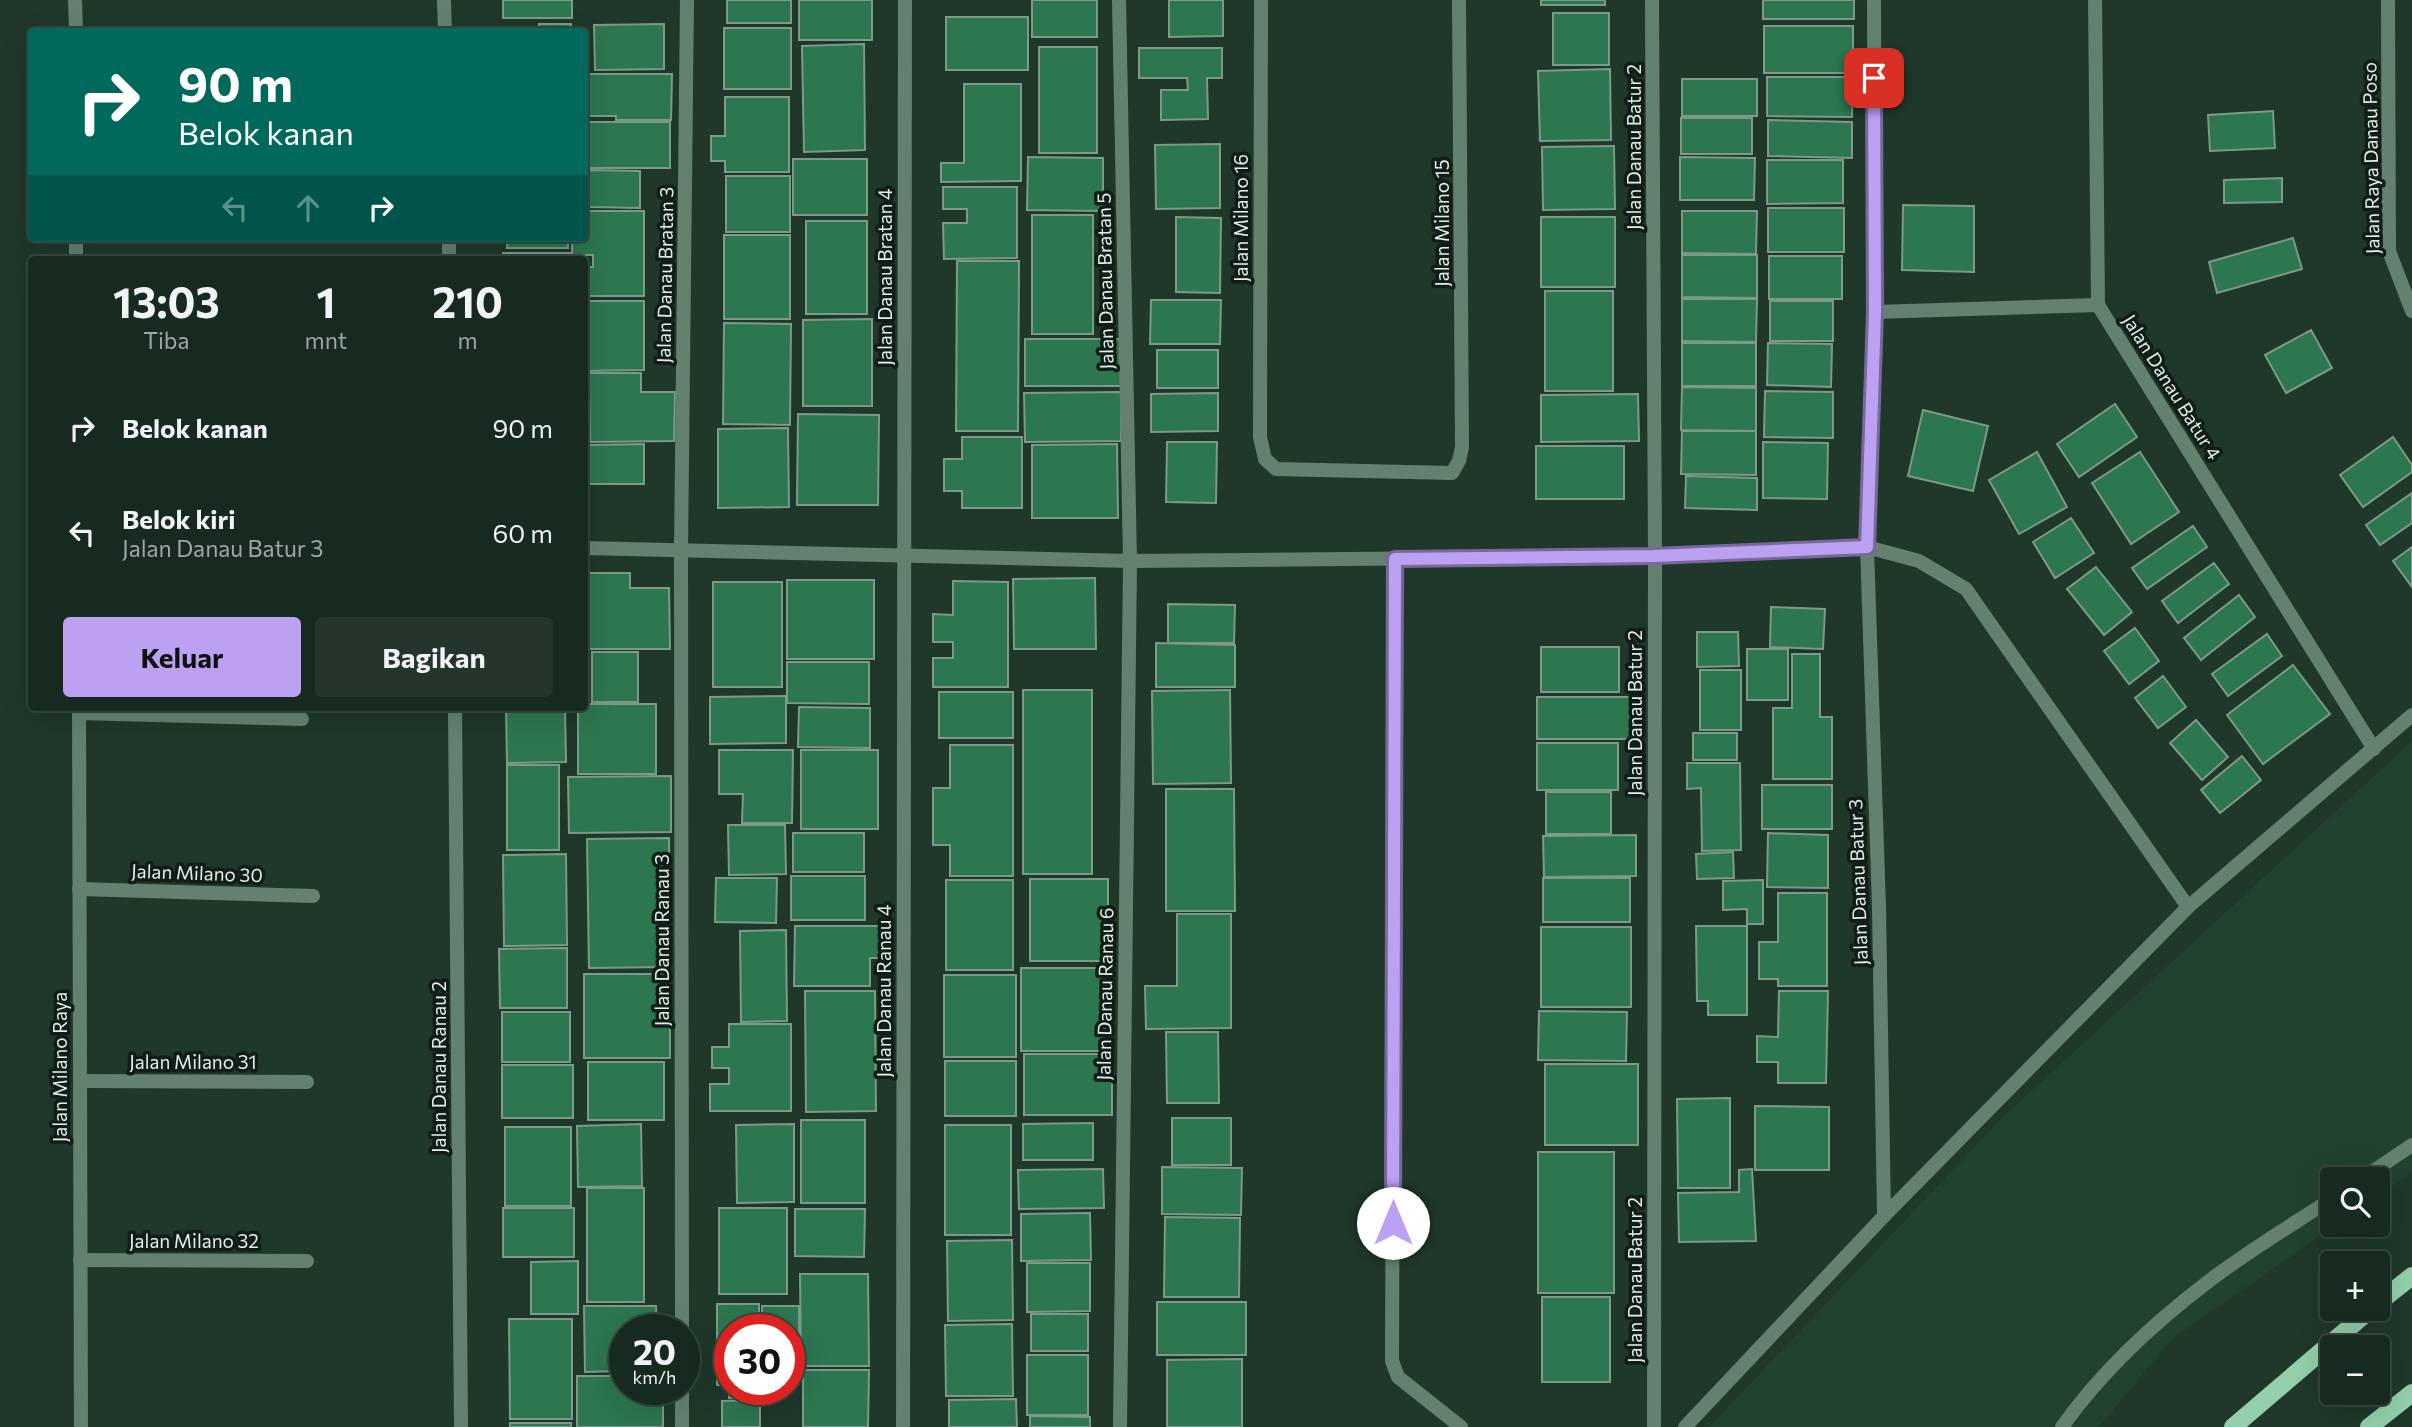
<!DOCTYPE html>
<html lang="id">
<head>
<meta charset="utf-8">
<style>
	:root { --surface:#172a1f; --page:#24362c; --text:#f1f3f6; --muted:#9ea7a4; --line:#36463d; --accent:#bca0f2 }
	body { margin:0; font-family:Commissioner,sans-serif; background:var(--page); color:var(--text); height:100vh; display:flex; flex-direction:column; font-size:26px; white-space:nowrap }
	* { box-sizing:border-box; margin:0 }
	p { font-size:23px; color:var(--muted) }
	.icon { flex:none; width:38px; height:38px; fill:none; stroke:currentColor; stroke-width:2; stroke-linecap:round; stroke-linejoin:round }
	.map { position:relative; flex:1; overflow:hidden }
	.drawer { position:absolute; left:28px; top:256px; width:560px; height:455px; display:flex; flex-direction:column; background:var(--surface); border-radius:7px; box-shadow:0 7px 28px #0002,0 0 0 2px var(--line) }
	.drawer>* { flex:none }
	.guide { position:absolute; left:28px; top:28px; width:560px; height:214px; border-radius:7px; box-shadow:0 7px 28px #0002,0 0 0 2px var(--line); background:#00695c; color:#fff; overflow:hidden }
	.fabs { position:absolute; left:2320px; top:1167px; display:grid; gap:14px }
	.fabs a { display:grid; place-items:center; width:70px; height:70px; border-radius:7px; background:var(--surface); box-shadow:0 7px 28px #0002,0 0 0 2px var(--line); font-size:35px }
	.speed { position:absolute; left:609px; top:1314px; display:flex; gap:14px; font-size:35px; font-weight:700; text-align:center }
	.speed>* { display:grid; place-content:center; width:91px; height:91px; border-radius:50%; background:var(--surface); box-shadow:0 7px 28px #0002,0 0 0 2px var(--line); line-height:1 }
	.speed small { font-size:18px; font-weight:400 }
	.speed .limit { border:10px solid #d22; background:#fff; color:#111 }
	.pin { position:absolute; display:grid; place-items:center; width:60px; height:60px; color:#fff; margin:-30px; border-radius:14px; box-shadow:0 4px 10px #0006 }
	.me { position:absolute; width:77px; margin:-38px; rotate:0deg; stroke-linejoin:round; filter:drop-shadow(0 0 5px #0008) }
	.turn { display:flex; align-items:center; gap:24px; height:147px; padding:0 35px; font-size:32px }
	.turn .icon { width:91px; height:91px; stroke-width:2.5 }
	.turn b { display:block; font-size:49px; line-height:60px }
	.lanes { display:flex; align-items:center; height:66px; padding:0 35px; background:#0003; justify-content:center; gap:35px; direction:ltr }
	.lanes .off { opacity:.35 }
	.eta { display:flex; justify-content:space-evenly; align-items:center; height:119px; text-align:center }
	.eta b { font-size:42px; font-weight:700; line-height:49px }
	.button { display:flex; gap:14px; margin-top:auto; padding:14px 35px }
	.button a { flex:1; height:80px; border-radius:7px; background:var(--accent); color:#111; font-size:28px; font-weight:700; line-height:80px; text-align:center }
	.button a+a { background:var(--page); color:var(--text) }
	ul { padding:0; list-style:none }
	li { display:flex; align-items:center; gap:21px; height:105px; padding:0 35px }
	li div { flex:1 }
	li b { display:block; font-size:26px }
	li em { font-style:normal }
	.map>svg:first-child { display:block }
	.built { fill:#20422f }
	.building { fill:#2c7650; stroke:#7d9a88; stroke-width:2 }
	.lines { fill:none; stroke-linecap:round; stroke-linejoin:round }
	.lane { stroke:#64816f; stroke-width:14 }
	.street { stroke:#64816f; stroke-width:14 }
	.primary { stroke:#92cfaa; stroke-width:18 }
	.route-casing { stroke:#7a689d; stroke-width:18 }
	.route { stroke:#bca0f2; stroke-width:12 }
	.labels { text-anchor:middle; stroke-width:7; stroke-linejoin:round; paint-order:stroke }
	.street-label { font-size:19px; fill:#e0efe5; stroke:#111d16 }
</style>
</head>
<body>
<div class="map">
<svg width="2412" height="1427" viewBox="0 0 2412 1427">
	<rect width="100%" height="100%" fill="#1f3829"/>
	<polygon class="built" points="2412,741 2412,1172 2378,1196 2378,1180 2333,1180 2333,1225 2336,1225 2172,1339 2099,1427 1709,1427 2003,1117"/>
	<g class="building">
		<rect x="503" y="0" width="69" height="18"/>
		<rect x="727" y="0" width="64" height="23"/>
		<rect x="799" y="0" width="73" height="40"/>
		<rect x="1032" y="0" width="65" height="37"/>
		<polygon points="1169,0 1223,0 1223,36 1169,37"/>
		<rect x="1541" y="0" width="64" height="5"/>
		<rect x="1763" y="0" width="91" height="19"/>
		<rect x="1553" y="13" width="56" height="52"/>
		<rect x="946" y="17" width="82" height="53"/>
		<rect x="539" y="24" width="32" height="8"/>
		<polygon points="664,24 664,69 595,70 594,25"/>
		<rect x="1764" y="26" width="89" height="47"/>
		<rect x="724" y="28" width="67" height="61"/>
		<polygon points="864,44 865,150 804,152 802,46"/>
		<rect x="1039" y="47" width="58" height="106"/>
		<polygon points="1139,48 1222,48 1222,78 1207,78 1208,119 1161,120 1161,90 1188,90 1187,78 1139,78"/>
		<polygon points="1610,69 1611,140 1540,141 1538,71"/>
		<polygon points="584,74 672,74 671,120 616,120 616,116 584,116"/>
		<polygon points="1767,77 1853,77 1852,117 1767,116"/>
		<rect x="1682" y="79" width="75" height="37"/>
		<polygon points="964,84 1021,84 1021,181 941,182 941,163 964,163"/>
		<polygon points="725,97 789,97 789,172 725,172 725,161 711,161 711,136 725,136"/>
		<polygon points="2273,111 2275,148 2210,151 2208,115"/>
		<rect x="1681" y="118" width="71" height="36"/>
		<polygon points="1768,120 1852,122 1852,158 1768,156"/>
		<rect x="587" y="122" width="83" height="46"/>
		<polygon points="1220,144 1220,208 1156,209 1155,145"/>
		<polygon points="1614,146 1615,209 1543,210 1542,147"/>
		<polygon points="1028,157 1103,158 1103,211 1027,210"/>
		<polygon points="1680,157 1755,158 1754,200 1680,200"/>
		<rect x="793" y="159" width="74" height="56"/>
		<polygon points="1767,160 1843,160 1843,203 1767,204"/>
		<polygon points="589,170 640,171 640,208 589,207"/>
		<rect x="726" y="176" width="64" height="56"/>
		<polygon points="2282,178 2282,202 2224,203 2224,180"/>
		<polygon points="943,187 1017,187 1017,258 944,259 943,223 967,223 967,209 943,209"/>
		<polygon points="1903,205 1974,206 1974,272 1902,270"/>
		<rect x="1768" y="208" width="76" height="44"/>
		<polygon points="584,211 644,211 644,296 584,296 584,267 593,267 593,255 572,255 572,238 584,238"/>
		<polygon points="1682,211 1757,211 1756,254 1682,253"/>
		<rect x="1032" y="215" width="61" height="119"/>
		<polygon points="1176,217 1221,218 1220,293 1176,292"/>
		<rect x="1541" y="217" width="74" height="70"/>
		<rect x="806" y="221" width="61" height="93"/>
		<rect x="724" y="235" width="66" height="84"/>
		<polygon points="508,238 568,238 568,248 507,248"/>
		<polygon points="2293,238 2302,269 2217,293 2209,262"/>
		<rect x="503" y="253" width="67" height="6"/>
		<polygon points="1682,255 1757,255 1757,298 1682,297"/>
		<rect x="1769" y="256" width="73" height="43"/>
		<polygon points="957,261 1019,261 1018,431 956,431"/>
		<rect x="1545" y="291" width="68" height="100"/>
		<polygon points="1682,299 1757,299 1756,342 1682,341"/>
		<polygon points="1151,300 1221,300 1220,344 1150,344"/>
		<polygon points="584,301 644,301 644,370 585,371"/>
		<rect x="1770" y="301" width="63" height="40"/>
		<polygon points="872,319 872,406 803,406 803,320"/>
		<polygon points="724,323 791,324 790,425 723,424"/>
		<polygon points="2311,330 2332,368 2286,393 2265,355"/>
		<rect x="1025" y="339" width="96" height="47"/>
		<rect x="1682" y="343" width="74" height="43"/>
		<polygon points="1768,343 1832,344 1831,387 1767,385"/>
		<rect x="1157" y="350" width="61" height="38"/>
		<polygon points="589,373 641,373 641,392 675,392 674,441 590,442"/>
		<polygon points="1682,387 1756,388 1756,431 1681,430"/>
		<polygon points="1765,391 1833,392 1833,438 1764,437"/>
		<polygon points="1121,392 1121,441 1025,442 1024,393"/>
		<polygon points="1218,393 1218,431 1151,432 1151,394"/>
		<polygon points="1638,394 1639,441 1541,442 1541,395"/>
		<polygon points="2115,404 2137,437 2079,477 2057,444"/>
		<polygon points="1923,410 1988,426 1973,491 1908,476"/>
		<polygon points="798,414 879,415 878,505 797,505"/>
		<polygon points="788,428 789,507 718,508 718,429"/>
		<polygon points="1682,431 1756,431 1756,475 1681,474"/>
		<polygon points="962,437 1022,437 1022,508 962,508 962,491 944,491 944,459 962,459"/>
		<polygon points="2393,437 2412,465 2412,472 2363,507 2340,475"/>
		<polygon points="1167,442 1217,442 1216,503 1166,502"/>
		<polygon points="1763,442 1828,443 1827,499 1763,498"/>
		<polygon points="644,444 644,484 587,484 587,445"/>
		<polygon points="1117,444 1118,518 1032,518 1032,445"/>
		<rect x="1536" y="446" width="88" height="53"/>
		<polygon points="2037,452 2067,507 2019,534 1989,480"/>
		<polygon points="2140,452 2179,512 2131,544 2092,483"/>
		<polygon points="1686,476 1757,478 1757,510 1685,508"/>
		<polygon points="2412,493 2412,523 2380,545 2366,525"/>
		<polygon points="2071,518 2094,553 2055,578 2033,542"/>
		<polygon points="2193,526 2207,547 2147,589 2132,568"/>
		<polygon points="2412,547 2412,587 2393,561"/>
		<polygon points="2214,563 2229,584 2178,623 2162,601"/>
		<polygon points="2096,567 2132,612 2104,635 2067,589"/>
		<polygon points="584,573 630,573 630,588 669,588 670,649 584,649"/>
		<polygon points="1095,578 1096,649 1014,649 1013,579"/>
		<rect x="787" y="580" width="87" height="79"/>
		<polygon points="953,581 1008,582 1008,687 933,687 933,658 953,658 953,642 933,642 933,614 953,615"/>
		<rect x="713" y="582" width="69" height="105"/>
		<polygon points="2239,595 2255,617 2201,660 2184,638"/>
		<polygon points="1168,604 1235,605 1234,643 1168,643"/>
		<polygon points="1771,607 1825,609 1823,649 1770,647"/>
		<polygon points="2135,628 2159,661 2129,684 2104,651"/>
		<polygon points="1697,632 1738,632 1739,666 1697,667"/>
		<polygon points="2267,634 2282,656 2228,696 2212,674"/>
		<polygon points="1156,643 1235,645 1235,687 1156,687"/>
		<rect x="1541" y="647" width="78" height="45"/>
		<rect x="1747" y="649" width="41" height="51"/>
		<rect x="592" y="652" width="46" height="50"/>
		<polygon points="1792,654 1820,654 1820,717 1832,717 1832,779 1773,779 1773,708 1792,708"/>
		<polygon points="787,662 869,662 869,704 787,703"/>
		<polygon points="2293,665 2330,714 2263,764 2227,715"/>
		<rect x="1700" y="670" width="41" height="60"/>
		<polygon points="2163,676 2186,707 2158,728 2135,698"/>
		<rect x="1023" y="690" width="69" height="184"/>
		<polygon points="1230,690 1231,783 1153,784 1152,691"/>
		<rect x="939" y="692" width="74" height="46"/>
		<polygon points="786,696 786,743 710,744 710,697"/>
		<rect x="1537" y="697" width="97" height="42"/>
		<polygon points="584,704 656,704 656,774 578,774 578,707 584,707"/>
		<polygon points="506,707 565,707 566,762 507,763"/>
		<polygon points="799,707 870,708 870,748 798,747"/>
		<polygon points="2196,720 2228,757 2202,780 2170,743"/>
		<rect x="1693" y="733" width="44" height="27"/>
		<rect x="1537" y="743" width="81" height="47"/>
		<polygon points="950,745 1013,745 1013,876 950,876 950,845 933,845 933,788 950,788"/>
		<polygon points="719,750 793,750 792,823 742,823 743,794 719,794"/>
		<rect x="801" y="750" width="77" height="79"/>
		<polygon points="2242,756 2261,780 2220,813 2201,790"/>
		<polygon points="1687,763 1740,763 1741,850 1702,851 1701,788 1687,789"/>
		<rect x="507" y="765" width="52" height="85"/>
		<polygon points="671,776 671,832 569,833 568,777"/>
		<rect x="1762" y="785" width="70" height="44"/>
		<polygon points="1166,789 1234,789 1235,911 1166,911"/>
		<rect x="1546" y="792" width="65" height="42"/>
		<polygon points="728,825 785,825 786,874 729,875"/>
		<rect x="793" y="833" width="71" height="39"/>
		<polygon points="1768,833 1828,835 1828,888 1767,887"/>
		<polygon points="1636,835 1636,876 1544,877 1543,836"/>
		<polygon points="669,838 670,967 589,968 587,839"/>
		<polygon points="1733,852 1734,878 1697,879 1696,854"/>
		<polygon points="566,854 567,945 504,946 503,855"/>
		<rect x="791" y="876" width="74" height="44"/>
		<polygon points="716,878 777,878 776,923 715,922"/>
		<rect x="1543" y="878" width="87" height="44"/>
		<rect x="1030" y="879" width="78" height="82"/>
		<rect x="946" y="880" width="67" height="90"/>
		<polygon points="1763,880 1763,924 1747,924 1747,909 1723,910 1723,881"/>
		<polygon points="1778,893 1827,893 1827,986 1778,986 1778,979 1759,979 1759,942 1778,942"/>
		<polygon points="1177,914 1231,914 1231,1028 1146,1029 1145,986 1177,986"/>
		<polygon points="795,926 892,926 892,958 870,958 870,986 794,986"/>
		<polygon points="1696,926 1747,926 1747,1015 1708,1015 1708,1001 1697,1001"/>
		<rect x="1541" y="927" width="90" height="80"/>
		<polygon points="786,930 787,1021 741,1022 740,931"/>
		<polygon points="567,948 567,1008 500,1008 499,949"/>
		<rect x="1021" y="968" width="84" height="83"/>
		<rect x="584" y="974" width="86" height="84"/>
		<rect x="944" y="975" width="72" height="82"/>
		<polygon points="805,991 875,991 876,1111 806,1112"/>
		<polygon points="1779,991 1828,991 1826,1083 1778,1083 1778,1062 1757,1062 1757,1036 1778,1037"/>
		<polygon points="1539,1011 1627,1012 1626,1061 1538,1060"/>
		<rect x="502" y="1012" width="68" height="50"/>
		<polygon points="729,1024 791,1024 791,1111 710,1111 710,1084 729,1084 729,1068 712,1068 712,1047 729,1047"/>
		<polygon points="1166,1032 1218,1032 1219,1103 1167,1103"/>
		<rect x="1024" y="1054" width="88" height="61"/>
		<rect x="945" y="1061" width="71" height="55"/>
		<rect x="588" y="1062" width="76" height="58"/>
		<rect x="1545" y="1064" width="93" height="81"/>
		<rect x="502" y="1065" width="71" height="53"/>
		<polygon points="1730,1098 1730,1188 1678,1188 1677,1099"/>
		<polygon points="1755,1106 1829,1107 1829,1170 1755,1170"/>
		<rect x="1172" y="1118" width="59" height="47"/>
		<rect x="801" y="1120" width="64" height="83"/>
		<polygon points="1093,1123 1093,1160 1023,1160 1023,1124"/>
		<polygon points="641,1124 642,1186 578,1187 577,1126"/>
		<polygon points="794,1124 794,1202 737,1203 736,1125"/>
		<rect x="945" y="1125" width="66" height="110"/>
		<rect x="505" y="1127" width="66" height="79"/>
		<rect x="1538" y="1152" width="76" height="141"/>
		<polygon points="1162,1167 1242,1168 1241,1215 1162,1214"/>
		<polygon points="1103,1169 1104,1208 1019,1209 1018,1170"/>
		<polygon points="1752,1169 1756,1241 1679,1242 1678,1193 1739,1192 1739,1170"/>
		<rect x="587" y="1188" width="57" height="114"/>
		<rect x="503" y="1208" width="71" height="49"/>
		<rect x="719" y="1208" width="68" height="86"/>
		<polygon points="795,1209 865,1209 864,1257 795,1256"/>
		<polygon points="1090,1213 1091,1260 1021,1261 1021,1214"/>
		<polygon points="1165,1217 1240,1218 1239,1297 1164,1297"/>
		<polygon points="1012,1240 1013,1320 948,1321 947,1241"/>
		<polygon points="578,1261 578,1314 531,1314 531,1262"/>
		<polygon points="1027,1263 1090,1263 1090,1311 1027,1312"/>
		<polygon points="800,1274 868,1274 869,1366 801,1366"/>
		<rect x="1542" y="1297" width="68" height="85"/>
		<rect x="1157" y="1302" width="89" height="53"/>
		<polygon points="717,1304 759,1304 759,1330 730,1330 730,1390 759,1390 759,1398 729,1398 729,1385 717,1385"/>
		<polygon points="584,1306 656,1306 657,1330 625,1330 625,1371 585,1372"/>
		<polygon points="762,1306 799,1306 799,1352 789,1352 789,1330 762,1330"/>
		<rect x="1031" y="1314" width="57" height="37"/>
		<polygon points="509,1319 572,1319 572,1419 510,1419"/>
		<polygon points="1012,1324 1013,1396 946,1396 945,1325"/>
		<rect x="1027" y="1355" width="61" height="60"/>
		<polygon points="1242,1359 1242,1427 1167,1427 1167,1360"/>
		<polygon points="803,1370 869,1370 868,1427 803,1427"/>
		<polygon points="577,1376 625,1376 625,1390 663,1390 663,1427 577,1427"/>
		<polygon points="1016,1399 1017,1427 949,1427 949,1400"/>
		<polygon points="760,1400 760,1427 722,1427 722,1401"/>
		<polygon points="1030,1416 1090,1417 1090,1427 1030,1427"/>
		<rect x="510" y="1423" width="61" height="4"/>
	</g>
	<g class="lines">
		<g class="lane">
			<polyline points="2360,1180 2412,1145"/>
			<path d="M2062,1427C2101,1372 2155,1322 2209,1281C2248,1251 2292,1225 2333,1198"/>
		</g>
		<g class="street">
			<polyline points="75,0 76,32"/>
			<polyline points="444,0 445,32"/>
			<polyline points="1119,0 1130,561 1120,1427"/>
			<polyline points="1261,0 1260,437 1265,459 1276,469 1452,473 1459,461 1462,447 1459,0"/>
			<polyline points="1652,0 1655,556 1654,1427"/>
			<polyline points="1874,0 1875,312 1867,547 1879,907 1884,1216"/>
			<polyline points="2095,0 2098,305 2374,749"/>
			<polyline points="2388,0 2389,251 2412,311"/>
			<polyline points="449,238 449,259"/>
			<polyline points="76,259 76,238"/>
			<polyline points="1875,312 2098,305"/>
			<polyline points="584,548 1130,561 1655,556 1867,547 1919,561 1966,589 2188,907"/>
			<polyline points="1395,559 1392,1361 1398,1377 1461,1427"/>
			<polyline points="79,707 81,1427"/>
			<polyline points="455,707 461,1427"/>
			<polyline points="79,713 302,719"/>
			<polyline points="79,889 313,896"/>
			<polyline points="80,1081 307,1082"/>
			<polyline points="80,1260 307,1261"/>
			<polyline points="682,1330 681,551 687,0"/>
			<polyline points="682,1390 682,1427"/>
			<polyline points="903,1427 905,0"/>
			<polyline points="1685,1427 1884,1216 2188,907 2412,715"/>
		</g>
		<g class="primary">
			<polyline points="2378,1303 2412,1276"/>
			<polyline points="2233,1427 2371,1309"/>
			<polyline points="2369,1427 2412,1393"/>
		</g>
	</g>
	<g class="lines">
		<defs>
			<polyline id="route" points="1393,1223 1395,559 1654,556 1867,547 1875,312 1874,78"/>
		</defs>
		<use href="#route" class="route-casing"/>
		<use href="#route" class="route"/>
	</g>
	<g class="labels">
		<g class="street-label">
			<text transform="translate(1634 147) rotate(-90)" y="7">Jalan Danau Batur 2</text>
			<text transform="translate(2371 158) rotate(-91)" y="7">Jalan Raya Danau Poso</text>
			<text transform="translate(1241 218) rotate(-90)" y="7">Jalan Milano 16</text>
			<text transform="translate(1442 223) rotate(-90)" y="7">Jalan Milano 15</text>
			<text transform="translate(665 275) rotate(-89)" y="7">Jalan Danau Bratan 3</text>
			<text transform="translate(885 277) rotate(-90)" y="7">Jalan Danau Bratan 4</text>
			<text transform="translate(1105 281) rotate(-91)" y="7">Jalan Danau Bratan 5</text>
			<text transform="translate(2172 387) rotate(58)" y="7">Jalan Danau Batur 4</text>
			<text transform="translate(1635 713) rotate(-90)" y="7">Jalan Danau Batur 2</text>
			<text transform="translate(197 873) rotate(2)" y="7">Jalan Milano 30</text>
			<text transform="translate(1858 882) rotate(-92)" y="7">Jalan Danau Batur 3</text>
			<text transform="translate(662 940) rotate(-90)" y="7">Jalan Danau Ranau 3</text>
			<text transform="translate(884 991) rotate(-90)" y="7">Jalan Danau Ranau 4</text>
			<text transform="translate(1105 994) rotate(-89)" y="7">Jalan Danau Ranau 6</text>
			<text x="193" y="1069">Jalan Milano 31</text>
			<text transform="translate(60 1067) rotate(-90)" y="7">Jalan Milano Raya</text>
			<text transform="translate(439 1067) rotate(-90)" y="7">Jalan Danau Ranau 2</text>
			<text x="194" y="1248">Jalan Milano 32</text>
			<text transform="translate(1635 1280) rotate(-90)" y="7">Jalan Danau Batur 2</text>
		</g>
	</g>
</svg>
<div class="fabs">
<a><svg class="icon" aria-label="search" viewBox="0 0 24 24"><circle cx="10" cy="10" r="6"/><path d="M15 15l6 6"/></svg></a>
<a>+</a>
<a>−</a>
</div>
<div class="speed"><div>20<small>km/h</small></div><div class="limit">30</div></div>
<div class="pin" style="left:1874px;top:78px;background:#d93025"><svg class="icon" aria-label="arrive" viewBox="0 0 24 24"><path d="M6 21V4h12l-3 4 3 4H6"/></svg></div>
<svg class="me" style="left:1393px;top:1223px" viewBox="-20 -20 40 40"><circle r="19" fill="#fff"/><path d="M0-13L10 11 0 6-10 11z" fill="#bca0f2"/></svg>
<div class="guide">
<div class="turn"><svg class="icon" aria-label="right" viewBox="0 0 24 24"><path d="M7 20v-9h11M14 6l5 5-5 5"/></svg><div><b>90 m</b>Belok kanan</div></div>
<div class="lanes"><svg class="icon off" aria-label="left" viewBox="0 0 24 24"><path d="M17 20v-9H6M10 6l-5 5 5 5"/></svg><svg class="icon off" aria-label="ahead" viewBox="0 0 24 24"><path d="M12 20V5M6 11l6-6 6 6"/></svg><svg class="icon" aria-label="right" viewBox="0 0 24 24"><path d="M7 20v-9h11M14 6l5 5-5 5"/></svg></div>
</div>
<section class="drawer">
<div class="eta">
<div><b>13:03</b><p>Tiba</p></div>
<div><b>1</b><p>mnt</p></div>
<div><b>210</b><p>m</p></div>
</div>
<ul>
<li><svg class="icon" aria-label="right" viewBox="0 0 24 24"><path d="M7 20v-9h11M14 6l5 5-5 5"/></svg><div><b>Belok kanan</b></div><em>90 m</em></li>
<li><svg class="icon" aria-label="left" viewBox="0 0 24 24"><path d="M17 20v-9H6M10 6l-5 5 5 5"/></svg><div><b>Belok kiri</b><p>Jalan Danau Batur 3</p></div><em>60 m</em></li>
</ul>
<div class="button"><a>Keluar</a><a>Bagikan</a></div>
</section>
</div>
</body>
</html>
